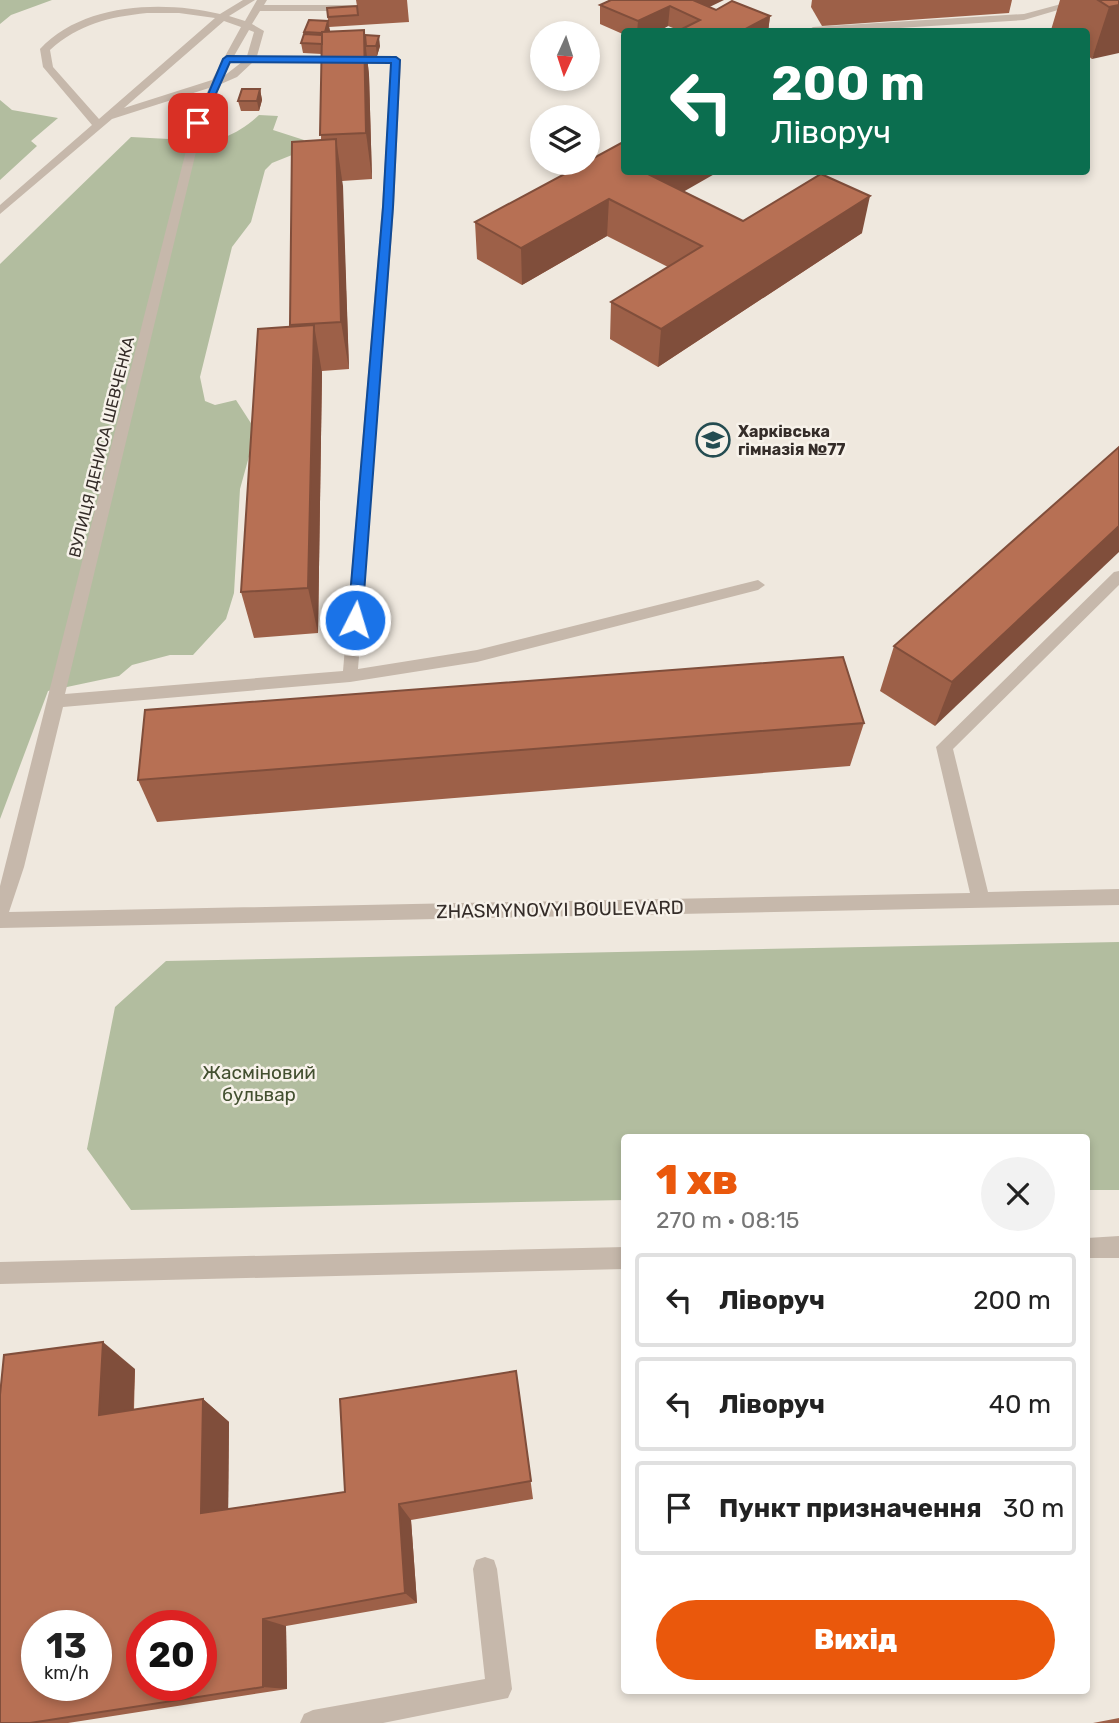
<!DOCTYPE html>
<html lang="uk">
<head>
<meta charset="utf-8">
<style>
	:root { --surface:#fff; --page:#f2f2f2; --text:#222; --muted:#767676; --line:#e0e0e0; --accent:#ea580c }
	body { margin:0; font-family:Rubik,sans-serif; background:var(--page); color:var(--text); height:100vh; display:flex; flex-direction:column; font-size:26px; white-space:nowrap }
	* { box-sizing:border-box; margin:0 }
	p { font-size:23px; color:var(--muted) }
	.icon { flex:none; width:38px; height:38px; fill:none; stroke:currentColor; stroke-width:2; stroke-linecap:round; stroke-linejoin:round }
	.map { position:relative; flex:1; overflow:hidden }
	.drawer { position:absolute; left:621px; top:1134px; width:469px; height:560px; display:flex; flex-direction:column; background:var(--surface); border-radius:7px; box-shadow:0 4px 10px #0003 }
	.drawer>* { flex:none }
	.guide { position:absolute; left:621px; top:28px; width:469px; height:147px; border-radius:7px; box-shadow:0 4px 10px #0003; background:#0b6e4f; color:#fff; overflow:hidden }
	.needle { width:46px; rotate:183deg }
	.buttons { position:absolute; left:530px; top:21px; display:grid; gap:14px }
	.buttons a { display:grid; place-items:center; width:70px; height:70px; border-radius:50%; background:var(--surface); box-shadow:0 4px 10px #0003; font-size:35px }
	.speed { position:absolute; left:21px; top:1610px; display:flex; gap:14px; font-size:35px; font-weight:700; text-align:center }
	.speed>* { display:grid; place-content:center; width:91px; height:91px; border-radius:50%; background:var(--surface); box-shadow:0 4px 10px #0003; line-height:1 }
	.speed small { font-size:18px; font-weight:400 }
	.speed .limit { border:10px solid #d22; background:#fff; color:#111 }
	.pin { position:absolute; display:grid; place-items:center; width:60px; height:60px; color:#fff; margin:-30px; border-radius:14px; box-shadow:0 4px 10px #0006 }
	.me { position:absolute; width:77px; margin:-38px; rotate:5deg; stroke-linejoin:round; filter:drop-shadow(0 0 5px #0008) }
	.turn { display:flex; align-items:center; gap:24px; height:147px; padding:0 35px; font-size:32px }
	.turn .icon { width:91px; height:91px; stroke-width:2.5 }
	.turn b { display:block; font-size:49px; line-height:60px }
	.round { display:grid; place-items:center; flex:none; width:74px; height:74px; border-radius:37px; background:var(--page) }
	.overview { display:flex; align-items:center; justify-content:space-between; height:119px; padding:0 35px }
	h1 { font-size:42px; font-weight:800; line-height:52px; color:var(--accent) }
	.cta { display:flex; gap:14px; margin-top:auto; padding:14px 35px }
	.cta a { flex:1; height:80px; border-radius:42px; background:var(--accent); color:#fff; font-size:28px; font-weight:800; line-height:80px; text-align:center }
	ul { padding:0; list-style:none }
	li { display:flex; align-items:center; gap:21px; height:94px; margin:0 14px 10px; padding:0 21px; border:4px solid var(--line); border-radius:7px }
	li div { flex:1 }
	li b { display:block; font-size:26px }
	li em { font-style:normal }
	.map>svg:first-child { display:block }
	.green { fill:#b2bd9f }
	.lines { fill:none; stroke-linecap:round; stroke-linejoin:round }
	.minor { fill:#c6b8ab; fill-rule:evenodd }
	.wall { fill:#9d6048 }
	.shaded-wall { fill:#804e3b }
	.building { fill:#b77054; stroke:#804e3b; stroke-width:2; fill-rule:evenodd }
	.route { fill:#1a73e8; stroke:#114b97; stroke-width:2 }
	.labels { text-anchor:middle; stroke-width:5; stroke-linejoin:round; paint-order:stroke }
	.far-poi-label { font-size:16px; font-weight:bold; fill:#352d29; stroke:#f7f2ea; text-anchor:start }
	.far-street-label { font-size:16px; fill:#352d29; stroke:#f7f2ea }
	.street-label { font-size:19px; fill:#352d29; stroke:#f7f2ea }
	.park-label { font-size:19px; fill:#435030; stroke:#f7f2ea }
</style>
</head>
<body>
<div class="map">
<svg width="1119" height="1723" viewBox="0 0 1119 1723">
	<rect width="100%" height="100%" fill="#efe8de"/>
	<g class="green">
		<polygon points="0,0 52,0 11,15 0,24"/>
		<polygon points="0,100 12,110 58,118 31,141 37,146 0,180"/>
		<path d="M259,115L278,116L273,130L304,140L297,153L272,163L265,170L251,222L232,247L200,377L205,401L215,405L236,400L256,431L240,489L234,593L226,619L193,655H170L132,665L119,676L48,691L0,819V264L131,137L188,140L187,146C215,143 238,135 259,115Z"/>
		<polygon points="1119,942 1119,1190 1087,1190 1087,1138 625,1138 625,1200 131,1210 87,1149 115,1007 166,961"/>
	</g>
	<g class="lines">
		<g class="minor">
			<path d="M243,0H255L229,16L245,21L257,0H267L264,5H376L389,0H403L377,11H260L252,24L264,31L257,56L396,57L401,60L394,207L358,669L477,650L758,580L765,585L758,590L477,662L350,682L63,707L24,867L9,912L970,893L936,747L1114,572L1119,571V585L953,749L988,892L1119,889V905L0,928V886L193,123L209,88L112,119L0,214V205L92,125L43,67L40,49C82,3 163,0 220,14ZM147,13H179L215,18L99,119L53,67L50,50C79,24 109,17 147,13ZM224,21L241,27L212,80L124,108ZM249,30L254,32L247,56H234ZM231,62H242L224,76ZM253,62L391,63L382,207L343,671L65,694L203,123L221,84L237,77Z"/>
			<polygon points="1076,0 1092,0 1024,20 836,32 808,30 813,27 1024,14"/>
			<polygon points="1119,1236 1119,1258 1087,1258 1087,1238"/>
			<polygon points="625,1247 625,1269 0,1284 0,1262"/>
			<polygon points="485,1557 494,1560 497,1569 512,1689 508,1698 383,1723 300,1723 304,1714 313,1710 485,1679 473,1569 476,1560"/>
		</g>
	</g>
	<g class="wall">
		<polygon points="356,0 407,0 409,22 329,27 330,32 365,35 380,46 377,56 367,56 369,75 372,179 342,181 349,369 322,371 318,633 254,638 241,592 290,327 321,140 322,54 303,53 301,43 305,34 304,32 328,21 327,8 357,6"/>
		<polygon points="812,0 1012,0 1009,13 822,26 811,7"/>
		<polygon points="1060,0 1119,0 1092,59 1087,55 1087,32 1053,32 1051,30"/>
		<polygon points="600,5 709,7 716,10 770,16 768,32 676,32 678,30 668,26 657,32 625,32 625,35 600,24"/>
		<polygon points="260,89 262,100 259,111 241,111 238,101"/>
		<polygon points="585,163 683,192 743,221 862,233 658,367 610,339 611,302 668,267 607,236 522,285 477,259 475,222"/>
		<polygon points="1119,447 935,726 880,691 894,646"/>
		<polygon points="864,723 850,766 157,822 138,780"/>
		<polygon points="135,1369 134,1410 203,1399 229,1422 228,1509 345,1492 516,1371 533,1499 411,1520 417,1603 286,1626 287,1689 68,1723 0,1723"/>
		<polygon points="1119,1718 1119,1723 1093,1723"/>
	</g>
	<g class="shaded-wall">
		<polygon points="689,0 724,0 691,16"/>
		<polygon points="1119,5 1119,53 1092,59 1109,7"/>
		<polygon points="670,6 668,26 657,32 637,32 638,21"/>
		<polygon points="770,16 768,32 740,32"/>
		<polygon points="328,21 330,31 326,43 324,33"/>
		<polygon points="364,30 369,75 372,179 366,133"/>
		<polygon points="379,36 380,46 377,56 376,46"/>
		<polygon points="260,89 262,100 259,111 257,101"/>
		<polygon points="336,139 343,186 349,369 341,322"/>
		<polygon points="657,172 718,172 648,212 650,175"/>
		<polygon points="870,196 862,233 658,367 661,329"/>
		<polygon points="609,199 607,236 522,285 521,248"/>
		<polygon points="314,325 322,373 318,633 308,588"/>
		<polygon points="1119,526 1119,552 935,726 952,682"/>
		<polygon points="103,1342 135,1369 132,1437 99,1415"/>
		<polygon points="203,1399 229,1422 228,1528 201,1513"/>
		<polygon points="399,1504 411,1520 417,1603 405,1593"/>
		<polygon points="263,1619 286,1626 287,1689 263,1687"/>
	</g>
	<g class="building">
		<polygon points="611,0 693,0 716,10 732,1 770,16 740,32 676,32 700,20 670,6 638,21 600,5"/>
		<polygon points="1098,0 1119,0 1119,5 1109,7"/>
		<polygon points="357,6 358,15 328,17 327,8"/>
		<polygon points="309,20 328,21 325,32 322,33 304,32"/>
		<polygon points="364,30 366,133 320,135 322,32"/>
		<polygon points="304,34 322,35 322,44 301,43"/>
		<polygon points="365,35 379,36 376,46 366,46"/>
		<polygon points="242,89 260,89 257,101 238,101"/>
		<polygon points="336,139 341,322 290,325 292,142"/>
		<polygon points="625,141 625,172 657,172 650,175 743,221 821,174 870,196 661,329 611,302 702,246 609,199 521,248 475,222 585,163 588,163 588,161"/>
		<polygon points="314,325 308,588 241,592 258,329"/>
		<polygon points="1119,447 1119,526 952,682 894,646"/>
		<polygon points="843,657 864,723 138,780 145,710"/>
		<path d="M103,1342L99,1415L203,1399L201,1513L345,1492L340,1399L516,1371L531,1481L399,1504L405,1593L263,1619V1687L30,1723H0V1395L4,1355ZM37,1626H96V1685H37ZM142,1626H201V1685H142Z"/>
	</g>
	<polygon class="route" points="227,56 396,57 400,60 393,207 362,620 355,625 348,620 383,207 391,63 230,62 203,123 195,125 223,59"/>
	<defs>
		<symbol id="school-ring" viewBox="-11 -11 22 22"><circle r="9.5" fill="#f7f2ea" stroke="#244c51" stroke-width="1.5"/><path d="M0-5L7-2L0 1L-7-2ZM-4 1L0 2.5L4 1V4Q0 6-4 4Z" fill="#244c51"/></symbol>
	</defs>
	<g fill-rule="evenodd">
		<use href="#school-ring" x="694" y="421" width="38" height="38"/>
	</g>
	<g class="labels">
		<g class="far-poi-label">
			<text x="738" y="437">Харківська<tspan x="738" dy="18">гімназія №77</tspan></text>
		</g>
		<g class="far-street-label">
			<text transform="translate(101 447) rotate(-76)" y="6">ВУЛИЦЯ ДЕНИСА ШЕВЧЕНКА</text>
		</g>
		<g class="street-label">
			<text transform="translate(560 909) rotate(-1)" y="7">ZHASMYNOVYI BOULEVARD</text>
		</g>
		<g class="park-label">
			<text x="259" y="1079">Жасміновий<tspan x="259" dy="22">бульвар</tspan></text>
		</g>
	</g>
</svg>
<div class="buttons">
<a><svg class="needle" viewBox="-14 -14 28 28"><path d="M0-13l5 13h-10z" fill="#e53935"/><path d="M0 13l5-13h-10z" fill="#767676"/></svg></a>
<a><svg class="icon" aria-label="layers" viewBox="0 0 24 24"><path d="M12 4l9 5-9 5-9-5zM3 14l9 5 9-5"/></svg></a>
</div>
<div class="speed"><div>13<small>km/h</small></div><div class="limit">20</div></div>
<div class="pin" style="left:198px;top:123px;background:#d93025"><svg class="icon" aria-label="arrive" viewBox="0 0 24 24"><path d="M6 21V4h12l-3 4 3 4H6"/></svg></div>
<svg class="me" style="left:355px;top:620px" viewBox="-20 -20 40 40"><circle r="17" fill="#1a73e8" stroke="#fff" stroke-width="3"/><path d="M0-11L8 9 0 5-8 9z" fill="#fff"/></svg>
<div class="guide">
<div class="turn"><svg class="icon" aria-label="left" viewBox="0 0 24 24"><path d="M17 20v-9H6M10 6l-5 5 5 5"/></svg><div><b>200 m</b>Ліворуч</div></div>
</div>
<section class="drawer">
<div class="overview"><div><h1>1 хв</h1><p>270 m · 08:15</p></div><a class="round"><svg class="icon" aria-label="close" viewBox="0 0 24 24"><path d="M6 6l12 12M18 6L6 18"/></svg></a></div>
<ul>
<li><svg class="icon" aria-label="left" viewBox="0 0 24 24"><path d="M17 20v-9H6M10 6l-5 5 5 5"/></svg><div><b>Ліворуч</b></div><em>200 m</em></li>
<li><svg class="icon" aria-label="left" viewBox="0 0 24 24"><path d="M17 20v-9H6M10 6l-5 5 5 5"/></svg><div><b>Ліворуч</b></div><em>40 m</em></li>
<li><svg class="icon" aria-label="arrive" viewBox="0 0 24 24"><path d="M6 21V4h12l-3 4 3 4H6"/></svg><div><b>Пункт призначення</b></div><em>30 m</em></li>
</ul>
<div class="cta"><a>Вихід</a></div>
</section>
</div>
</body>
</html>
